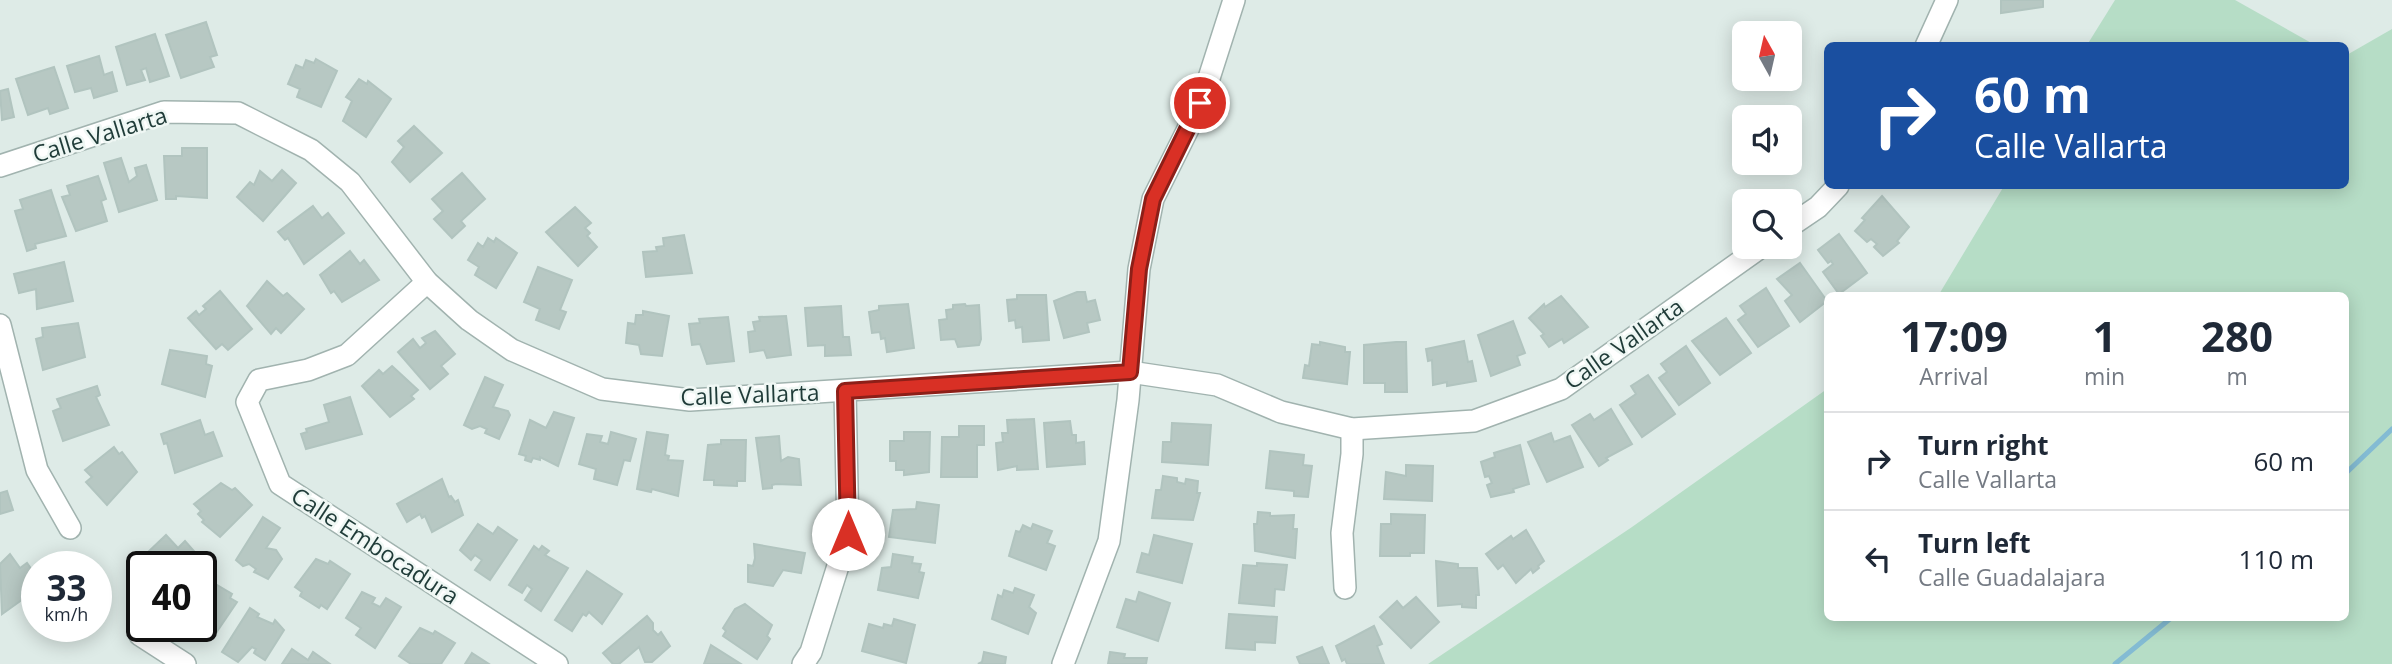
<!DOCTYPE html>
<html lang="en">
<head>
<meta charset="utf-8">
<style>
	:root { --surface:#fff; --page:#f6f6f7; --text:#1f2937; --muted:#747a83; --line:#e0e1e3 }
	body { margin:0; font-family:"Open Sans",sans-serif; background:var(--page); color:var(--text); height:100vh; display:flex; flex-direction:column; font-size:26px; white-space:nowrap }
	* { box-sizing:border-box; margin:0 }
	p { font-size:23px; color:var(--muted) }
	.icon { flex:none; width:38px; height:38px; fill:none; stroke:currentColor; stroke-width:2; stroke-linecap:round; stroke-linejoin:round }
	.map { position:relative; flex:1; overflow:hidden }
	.side { position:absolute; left:1824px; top:292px; width:525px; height:329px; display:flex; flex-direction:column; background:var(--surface); border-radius:10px; box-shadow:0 4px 18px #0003 }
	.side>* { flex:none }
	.guide { position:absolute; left:1824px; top:42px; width:525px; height:147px; border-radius:10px; box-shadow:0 4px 18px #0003; background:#1a4fa0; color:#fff; overflow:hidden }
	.needle { width:46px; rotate:352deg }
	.buttons { position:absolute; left:1732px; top:21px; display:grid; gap:14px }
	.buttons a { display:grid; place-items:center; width:70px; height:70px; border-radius:10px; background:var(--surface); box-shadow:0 4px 18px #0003; font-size:35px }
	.speed { position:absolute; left:21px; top:551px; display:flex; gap:14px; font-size:35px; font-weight:700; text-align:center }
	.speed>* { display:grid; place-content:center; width:91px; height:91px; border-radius:50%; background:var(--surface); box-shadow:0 4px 18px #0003; line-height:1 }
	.speed small { font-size:18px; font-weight:400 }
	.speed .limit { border:4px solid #111; border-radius:10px; background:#fff; color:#111 }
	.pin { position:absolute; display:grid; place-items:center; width:60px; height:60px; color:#fff; margin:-30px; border:4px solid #fff; border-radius:50%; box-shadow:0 2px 7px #0007 }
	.me { position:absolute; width:77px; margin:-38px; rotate:0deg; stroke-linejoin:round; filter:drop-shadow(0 0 5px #0008) }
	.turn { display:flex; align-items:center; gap:24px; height:147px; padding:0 35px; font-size:32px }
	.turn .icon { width:91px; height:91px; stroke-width:2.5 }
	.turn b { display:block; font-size:49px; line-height:60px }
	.eta { display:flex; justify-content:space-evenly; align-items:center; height:119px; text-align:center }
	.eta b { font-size:42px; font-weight:700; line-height:49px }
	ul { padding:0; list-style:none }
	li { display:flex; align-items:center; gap:21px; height:98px; padding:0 35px; border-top:2px solid var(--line) }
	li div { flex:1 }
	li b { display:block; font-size:26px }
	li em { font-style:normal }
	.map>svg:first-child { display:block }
	.green { fill:#b6ddc6 }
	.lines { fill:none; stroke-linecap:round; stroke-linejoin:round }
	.stream { stroke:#83bbd3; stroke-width:5 }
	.building { fill:#b7c8c3; stroke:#b1c4bf; stroke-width:2 }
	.minor-casing { stroke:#a1b3af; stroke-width:24 }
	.minor { stroke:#fff; stroke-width:21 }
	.route-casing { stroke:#8d1f18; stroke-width:18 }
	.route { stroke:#d93025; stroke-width:12 }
	.labels { text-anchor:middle; stroke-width:5; stroke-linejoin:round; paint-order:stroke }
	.street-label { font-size:23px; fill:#1f3b38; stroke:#eff7f4 }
</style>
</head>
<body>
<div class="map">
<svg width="2392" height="664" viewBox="0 0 2392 664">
	<rect width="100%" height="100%" fill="#deebe7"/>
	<g class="green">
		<polygon points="2115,0 2235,0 2315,45 2087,45"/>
		<polygon points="2392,29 2392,664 1428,664 1632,527 1827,389 1827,618 2345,618 2345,296 1938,296 2004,186 2345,186 2345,56"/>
	</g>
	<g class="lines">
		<g class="stream">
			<polyline points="2345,474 2392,429"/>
			<polyline points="2115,664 2171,618"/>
		</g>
	</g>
	<g class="building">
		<polygon points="2001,0 2043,0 2043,7 2001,13"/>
		<polygon points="206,22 217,55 210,57 214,67 181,78 166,35"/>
		<polygon points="155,34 169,76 150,82 146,68 141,70 145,80 127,85 116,47"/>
		<polygon points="99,56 104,75 112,72 117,91 94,98 91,88 75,92 67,66"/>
		<polygon points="316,59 337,71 321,107 297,97 300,89 288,84 296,65 303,68 306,60 314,63"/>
		<polygon points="54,67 68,108 50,114 48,108 28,115 16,79"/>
		<polygon points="359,79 367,84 368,81 391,99 366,137 343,121 352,101 346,97"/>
		<polygon points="8,89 14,117 2,120 0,91"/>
		<polygon points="414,126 442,153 410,182 392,162 404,147 398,141"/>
		<polygon points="182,148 207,148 207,198 176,196 176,199 166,199 164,156 182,156"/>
		<polygon points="121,158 129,182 137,176 135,168 146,165 157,200 119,212 104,163"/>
		<polygon points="282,170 296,183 263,221 237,197 250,182 254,185 260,171 272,181"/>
		<polygon points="462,173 485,199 461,221 465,226 452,238 434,219 443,211 432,199"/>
		<polygon points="98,176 106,199 101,201 107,221 76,231 62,197 70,195 67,186"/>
		<polygon points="51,190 66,236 35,244 36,248 27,251 15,211 23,209 20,200"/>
		<polygon points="1882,196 1909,227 1897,241 1899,243 1883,256 1874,247 1877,244 1871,239 1867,242 1855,231 1865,220 1862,218"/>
		<polygon points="313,206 322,218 328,213 344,233 304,264 288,238 285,240 278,232"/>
		<polygon points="575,207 591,223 585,228 590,233 587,236 597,247 578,266 546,232"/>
		<polygon points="1839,234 1867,273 1839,294 1823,272 1833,264 1831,261 1828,263 1818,250"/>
		<polygon points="684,235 692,273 646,277 643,252 657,251 656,247 664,246 663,238"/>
		<polygon points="488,238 494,242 496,238 517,253 496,288 475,275 479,267 468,260 478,243 483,247"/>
		<polygon points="350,251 360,264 364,260 379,280 342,302 334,291 331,293 320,275"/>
		<polygon points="64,262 73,301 37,309 36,289 19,293 14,274"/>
		<polygon points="1800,263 1827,301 1800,322 1785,301 1792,295 1777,279"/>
		<polygon points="538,267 572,280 560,310 566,312 559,329 536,320 540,309 524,302"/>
		<polygon points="267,281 283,296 287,293 304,309 281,333 276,328 271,334 247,306"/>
		<polygon points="1766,288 1789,326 1758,347 1738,320 1746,314 1740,306"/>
		<polygon points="220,291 252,329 228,350 222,344 216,349 188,318 196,311 199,315 206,309 203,306"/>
		<polygon points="1077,292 1085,292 1087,302 1095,300 1100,320 1087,323 1089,332 1064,338 1054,301"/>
		<polygon points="1017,295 1046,295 1049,340 1023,342 1022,327 1016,328 1015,320 1009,321 1007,300 1017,299"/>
		<polygon points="1561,296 1588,327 1564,343 1562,339 1549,347 1541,336 1544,334 1529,318 1544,304 1545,307"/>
		<polygon points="908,304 914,348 887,352 885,338 881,339 880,332 872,333 869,312 879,310 879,306"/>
		<polygon points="965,304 966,306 979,305 981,339 979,345 958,347 955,339 941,340 939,320 947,319 946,310 953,309 953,305"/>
		<polygon points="841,306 843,337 849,337 851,355 825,356 825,345 808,346 805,308"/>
		<polygon points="643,311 669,316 662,356 641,354 639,345 626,343 628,323 635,324 636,315 643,315"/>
		<polygon points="786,316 791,355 767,358 764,350 750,352 748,332 755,331 753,322 760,321 759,317"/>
		<polygon points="728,317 734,361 707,364 700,344 692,345 689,324 700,323 699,319"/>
		<polygon points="1726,318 1751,353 1720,375 1692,341"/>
		<polygon points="1513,321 1525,353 1517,356 1520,365 1491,376 1478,335"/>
		<polygon points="78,323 85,357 43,370 36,339 43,337 42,328"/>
		<polygon points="435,331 455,354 441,366 448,374 430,389 398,352 413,339 420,348 426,343 422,338"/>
		<polygon points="1464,341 1468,362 1472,361 1476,381 1447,386 1447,382 1433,385 1432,360 1428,361 1426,349"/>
		<polygon points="1320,342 1345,347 1345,352 1350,352 1347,384 1303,378 1305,365 1309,366 1312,344 1320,345"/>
		<polygon points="1396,342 1406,342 1407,392 1385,392 1385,383 1364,383 1364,345"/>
		<polygon points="1686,346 1710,383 1679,405 1659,378 1667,372 1661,364"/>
		<polygon points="170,350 207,356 206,364 212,366 205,397 162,384"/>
		<polygon points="392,366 418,390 411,396 414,399 390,417 362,386 379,370 383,374"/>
		<polygon points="1648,375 1675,414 1642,437 1620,405 1636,394 1631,386"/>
		<polygon points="485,377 503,385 493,407 508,411 510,415 499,439 485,433 487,429 480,426 472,429 464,425"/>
		<polygon points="97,386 100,395 96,397 109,425 63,441 53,411 61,408 57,399"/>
		<polygon points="350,397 362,434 306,449 301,434 307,432 306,429 329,422 324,405"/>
		<polygon points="1611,409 1632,444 1606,458 1608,460 1599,466 1572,425 1590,414 1594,420"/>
		<polygon points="554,412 574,418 558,466 540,457 540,460 533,458 531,462 525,460 526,456 519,454 530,420 546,428"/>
		<polygon points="1034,419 1038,469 1017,470 1017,466 998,470 996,443 1003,442 1002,433 1008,433 1007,420"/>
		<polygon points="200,420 205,435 213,432 222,456 175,473 167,443 164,444 161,434"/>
		<polygon points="1070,421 1072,435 1076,435 1076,443 1084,442 1085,464 1047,467 1044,423"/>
		<polygon points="1172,423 1211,425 1208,465 1162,462 1163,442 1171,442"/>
		<polygon points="959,426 984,426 984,445 977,445 977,477 941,477 942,437 959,437"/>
		<polygon points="611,432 636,439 630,461 624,460 617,485 594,479 596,469 579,464 587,434 602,436 600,442 608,444"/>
		<polygon points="647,432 668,435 665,455 669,456 668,460 683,461 678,496 652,489 651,492 637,489"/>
		<polygon points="904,432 930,432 929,472 904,475 904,470 896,470 896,461 890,461 890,441 904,441"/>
		<polygon points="1551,433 1554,442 1570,436 1583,467 1547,482 1528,442"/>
		<polygon points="779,436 781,461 788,457 799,459 801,485 776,484 772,485 772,488 763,489 756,438"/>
		<polygon points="721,440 746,440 745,481 737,481 737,486 714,485 714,480 704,480 708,445 721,444"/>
		<polygon points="1520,445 1529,484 1513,489 1514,492 1491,497 1487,485 1492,483 1489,476 1485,477 1481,462 1495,457 1494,453"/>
		<polygon points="114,447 119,454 122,452 137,472 107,505 86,482 92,477 85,470"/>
		<polygon points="1270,451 1304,455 1303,465 1312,466 1308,497 1294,496 1294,491 1266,488"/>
		<polygon points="1406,465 1433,466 1432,501 1384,499 1386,472 1406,476"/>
		<polygon points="1163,476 1177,478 1177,482 1185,484 1186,479 1198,481 1197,493 1200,493 1193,520 1152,518 1156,490 1161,490"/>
		<polygon points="442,479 449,497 451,496 455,502 458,500 463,515 432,532 425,516 422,518 420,514 407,522 397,504"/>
		<polygon points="221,483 232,490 235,488 252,505 220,537 202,522 204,520 198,514 201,511 194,504"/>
		<polygon points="7,491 13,510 0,514 0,493"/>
		<polygon points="917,502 939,505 935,543 889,537 893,510 916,509"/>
		<polygon points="1258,512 1270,513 1270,516 1294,515 1293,529 1297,529 1295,558 1255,551 1254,524 1257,524"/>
		<polygon points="1391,514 1425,515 1424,553 1410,553 1410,556 1380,556 1381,524 1391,524"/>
		<polygon points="263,517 280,528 266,548 276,550 282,559 268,579 254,572 256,569 249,564 243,566 236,560"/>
		<polygon points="478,524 493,534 498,527 517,540 490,580 475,570 482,560 475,555 471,560 460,550"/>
		<polygon points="1033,524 1052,531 1047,543 1055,546 1046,570 1009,556 1016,531 1020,532 1023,525 1031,529"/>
		<polygon points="1526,530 1544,561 1538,566 1539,568 1533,573 1531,569 1516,583 1503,565 1498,569 1486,554 1511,536 1513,539"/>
		<polygon points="166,535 178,548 185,541 200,558 191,567 159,567 155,564 151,567 144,556"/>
		<polygon points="1154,535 1192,544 1182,583 1137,572 1142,553 1149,555"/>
		<polygon points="754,544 805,553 801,573 783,570 773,586 748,582 748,565 753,566 755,558"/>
		<polygon points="534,546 539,550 542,546 549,551 545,555 568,568 541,611 525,600 532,589 527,585 522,593 509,585"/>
		<polygon points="10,554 20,568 27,563 37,577 37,589 2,614 0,564"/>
		<polygon points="893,554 913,557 912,563 921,564 919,572 924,573 918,598 878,590 882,568 891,567"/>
		<polygon points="316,559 328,564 330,561 350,574 327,609 321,605 319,608 300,596 302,592 295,587"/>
		<polygon points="1436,561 1458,564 1458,568 1477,568 1479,595 1476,595 1476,608 1462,607 1462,604 1438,606"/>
		<polygon points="1257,563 1287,565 1284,590 1275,589 1274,606 1239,603 1243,565 1257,566"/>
		<polygon points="587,571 622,594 602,624 589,612 586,616 583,614 572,631 555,620"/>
		<polygon points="203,580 210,585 212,582 232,594 230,598 237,602 214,636 198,626 201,626"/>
		<polygon points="1015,588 1034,595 1029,607 1036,613 1028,634 992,619 998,595 1002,597 1004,590 1013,593"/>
		<polygon points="362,592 375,598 372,603 380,607 386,598 401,607 375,648 356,635 361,628 346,618"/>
		<polygon points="1139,592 1170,603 1158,641 1117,627 1126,599 1136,602"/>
		<polygon points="1416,597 1439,622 1411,648 1380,617 1397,601 1403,608"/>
		<polygon points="745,604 772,625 767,636 770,639 757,659 723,636 726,631 723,628 735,609"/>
		<polygon points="250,608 259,614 257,617 273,624 275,620 284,630 265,660 254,653 256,649 252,647 238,662 222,652"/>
		<polygon points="1229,614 1277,617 1275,643 1255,642 1255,650 1226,648"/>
		<polygon points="647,616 653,623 653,630 658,635 661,632 670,646 652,662 645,662 639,647 619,664 613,664 603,653"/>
		<polygon points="894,619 915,625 906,663 862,651 869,624 883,628 884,624 892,626"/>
		<polygon points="1374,626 1382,644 1377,646 1384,664 1347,664 1345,659 1342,661 1336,646"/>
		<polygon points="420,628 433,634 435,631 455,643 441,664 411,664 399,656"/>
		<polygon points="711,645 741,664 704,664"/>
		<polygon points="1322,647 1329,664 1300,664 1297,657"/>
		<polygon points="292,649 308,660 313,652 330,664 282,664"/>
		<polygon points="984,652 1006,657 1005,664 978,664 982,662"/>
		<polygon points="1110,652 1125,654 1124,658 1147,658 1146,664 1108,664"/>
		<polygon points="472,653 489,664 465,664"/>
	</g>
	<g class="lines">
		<defs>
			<g id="minor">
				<polyline points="1926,46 1947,0"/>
				<polyline points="0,166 164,112 238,113 311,150 350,182 427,282 469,320 512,350 602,389 690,400 1130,372 1217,385 1281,412 1352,429 1474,421 1561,389 1761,247"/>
				<polyline points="1790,226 1818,207 1838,186"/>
				<polyline points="427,282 347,355 308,370 259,380 247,402 280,484 557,664"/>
				<polyline points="0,325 37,470 70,528"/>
				<polyline points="1345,588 1342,533 1352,454 1352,429"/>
				<polyline points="140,635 185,664"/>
				<polyline points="803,664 811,652 848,534 845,391"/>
				<polyline points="1063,664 1109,541 1128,400 1139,269 1153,199 1201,103 1234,0"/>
			</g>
		</defs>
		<use href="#minor" class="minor-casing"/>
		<use href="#minor" class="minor"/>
	</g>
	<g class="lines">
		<defs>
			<polyline id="route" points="848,534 845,391 1130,372 1139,269 1153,199 1200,103"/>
		</defs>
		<use href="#route" class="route-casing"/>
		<use href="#route" class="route"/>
	</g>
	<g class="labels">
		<g class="street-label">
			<text transform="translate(100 135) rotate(-17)" y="8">Calle Vallarta</text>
			<text transform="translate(1624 344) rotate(-35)" y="8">Calle Vallarta</text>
			<text transform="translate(750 395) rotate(-2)" y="8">Calle Vallarta</text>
			<text transform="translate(375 546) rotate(33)" y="8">Calle Embocadura</text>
		</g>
	</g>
</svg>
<div class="buttons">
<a><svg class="needle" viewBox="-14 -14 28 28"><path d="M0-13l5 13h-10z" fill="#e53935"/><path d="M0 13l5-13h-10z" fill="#747a83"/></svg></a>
<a><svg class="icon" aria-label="sound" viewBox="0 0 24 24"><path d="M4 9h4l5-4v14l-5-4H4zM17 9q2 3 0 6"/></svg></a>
<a><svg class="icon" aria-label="search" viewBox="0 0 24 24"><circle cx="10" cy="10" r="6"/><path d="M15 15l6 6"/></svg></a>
</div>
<div class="speed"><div>33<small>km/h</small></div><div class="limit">40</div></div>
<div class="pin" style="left:1200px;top:103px;background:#d93025"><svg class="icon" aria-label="arrive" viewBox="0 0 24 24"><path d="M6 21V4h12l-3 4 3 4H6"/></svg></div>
<svg class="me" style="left:848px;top:534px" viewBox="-20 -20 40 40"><circle r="19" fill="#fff"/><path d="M0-13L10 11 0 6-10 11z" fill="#d93025"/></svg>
<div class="guide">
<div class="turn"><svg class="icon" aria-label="right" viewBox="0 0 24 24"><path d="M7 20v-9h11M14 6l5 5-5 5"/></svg><div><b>60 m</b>Calle Vallarta</div></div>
</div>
<section class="side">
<div class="eta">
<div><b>17:09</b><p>Arrival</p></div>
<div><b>1</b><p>min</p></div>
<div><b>280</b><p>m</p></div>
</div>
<ul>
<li><svg class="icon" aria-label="right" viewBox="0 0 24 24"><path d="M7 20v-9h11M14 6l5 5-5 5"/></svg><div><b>Turn right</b><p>Calle Vallarta</p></div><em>60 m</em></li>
<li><svg class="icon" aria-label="left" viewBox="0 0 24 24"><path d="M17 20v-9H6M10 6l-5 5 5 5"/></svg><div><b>Turn left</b><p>Calle Guadalajara</p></div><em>110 m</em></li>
</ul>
</section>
</div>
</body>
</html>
